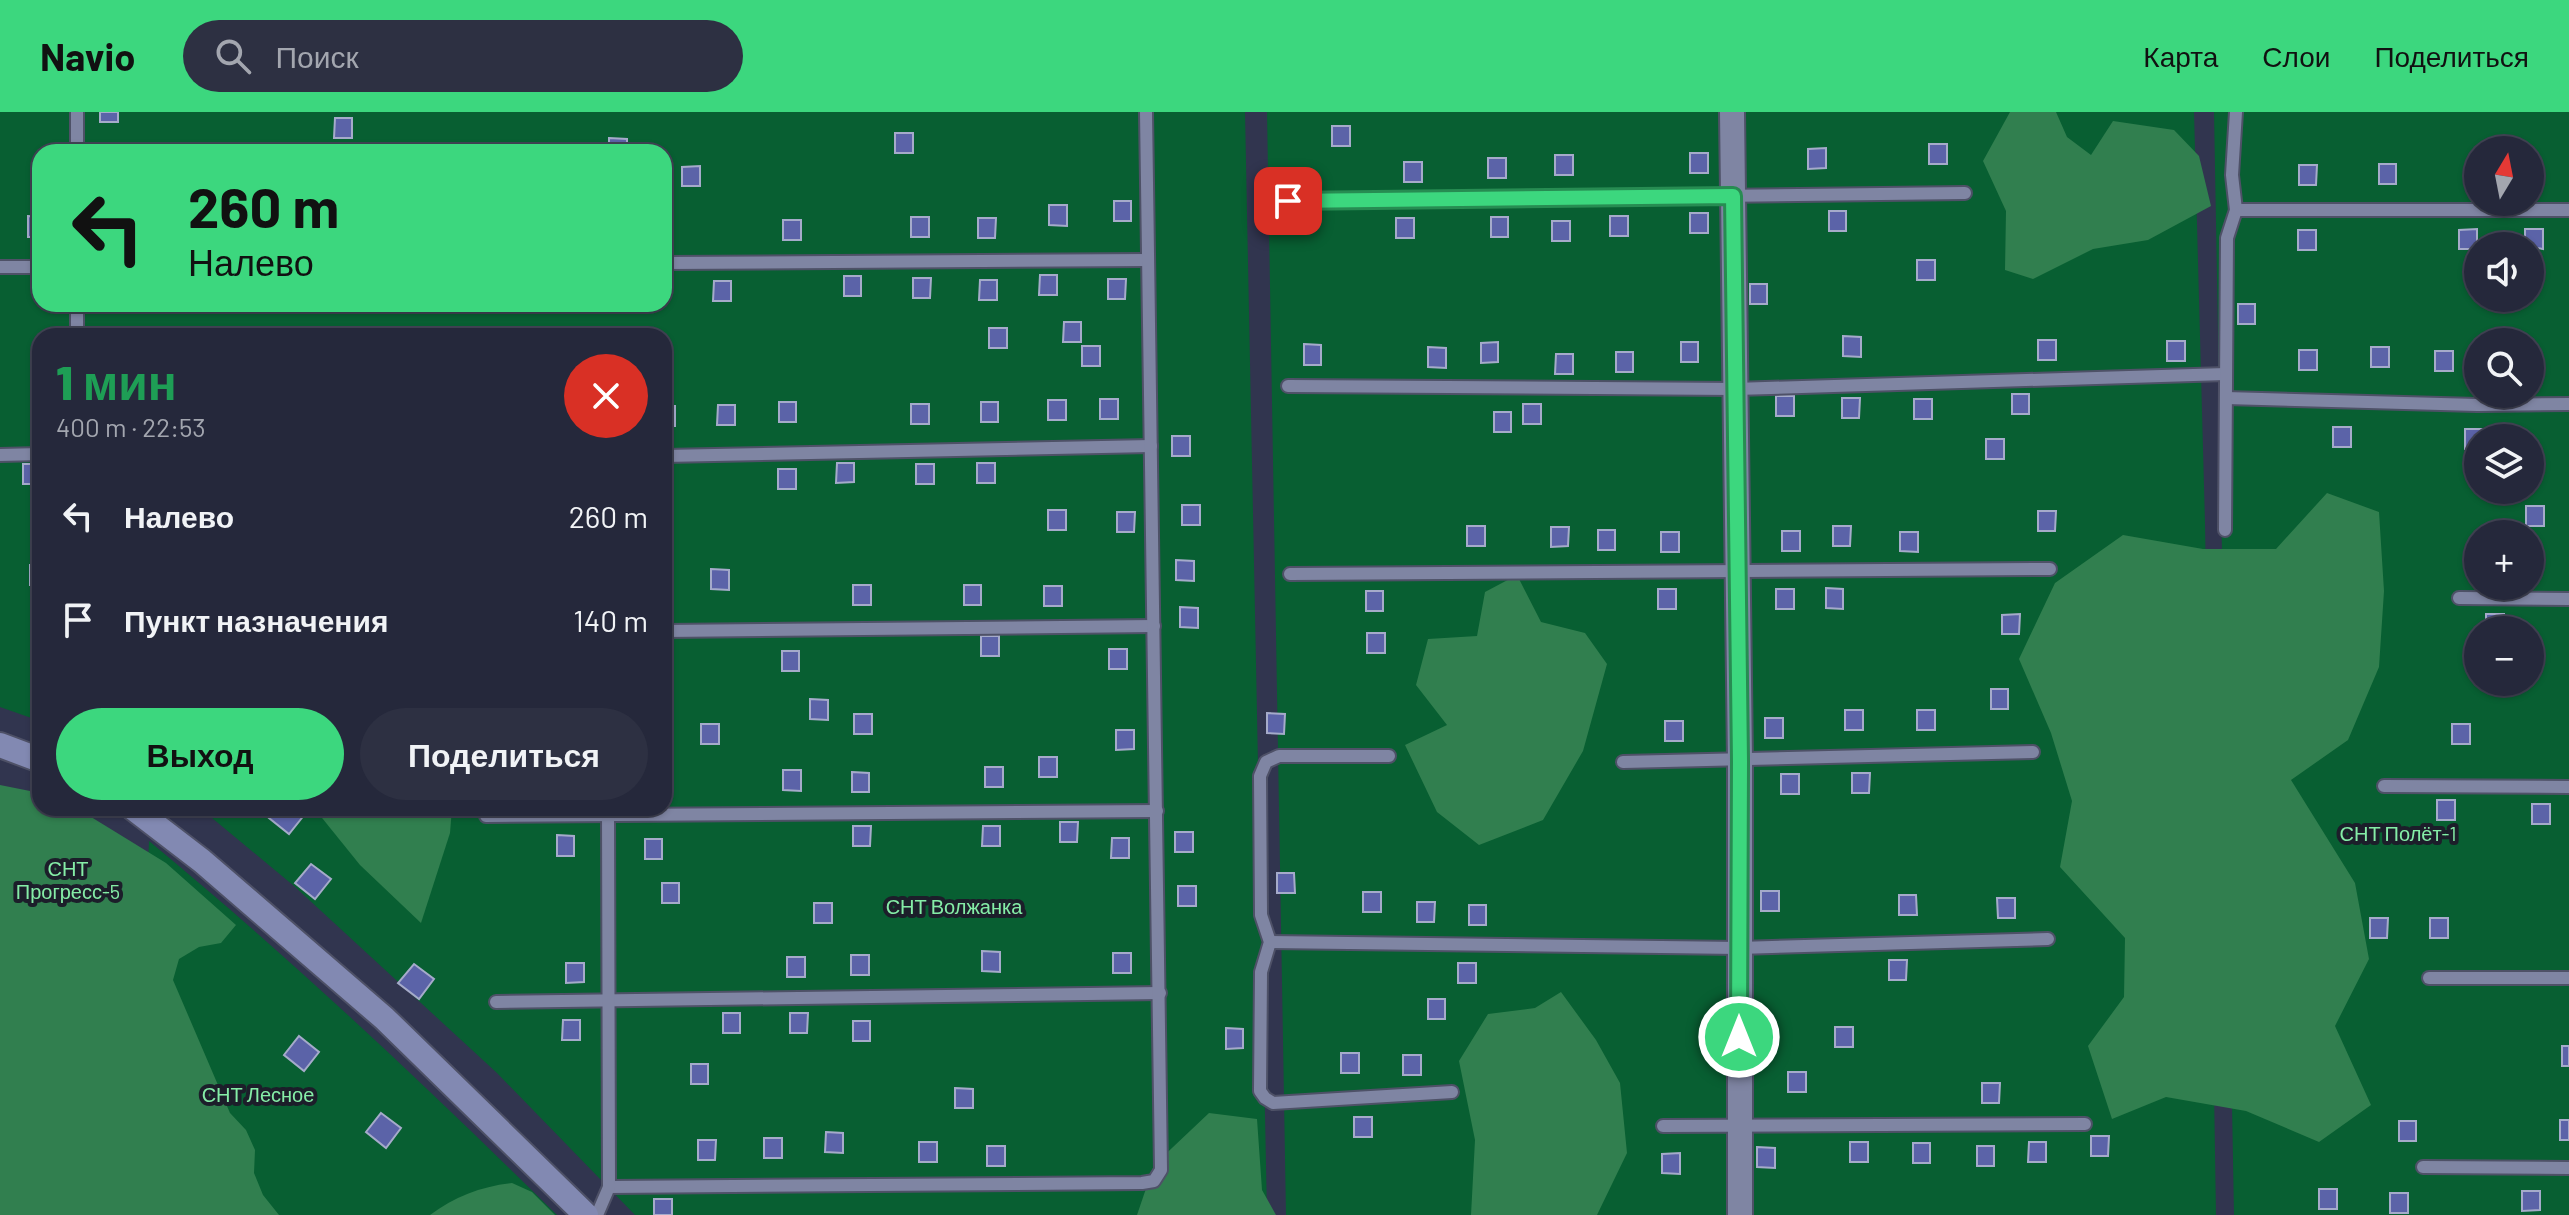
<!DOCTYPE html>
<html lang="ru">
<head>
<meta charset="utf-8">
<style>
	:root { --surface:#25283b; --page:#2d3042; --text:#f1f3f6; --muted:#a3a6af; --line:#424455; --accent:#3cd77e }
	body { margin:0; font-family:Barlow,sans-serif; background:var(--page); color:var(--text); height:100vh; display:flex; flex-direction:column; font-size:30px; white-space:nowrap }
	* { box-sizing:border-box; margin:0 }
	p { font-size:26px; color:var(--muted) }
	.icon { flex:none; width:44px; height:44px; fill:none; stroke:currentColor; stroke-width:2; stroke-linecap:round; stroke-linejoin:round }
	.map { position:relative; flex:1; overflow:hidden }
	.sheet { position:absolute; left:32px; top:216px; width:640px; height:488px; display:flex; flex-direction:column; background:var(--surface); border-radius:24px; box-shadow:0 2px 6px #0004,0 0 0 2px var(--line) }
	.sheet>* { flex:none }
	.guide { position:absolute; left:32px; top:32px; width:640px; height:168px; border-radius:24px; box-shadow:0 2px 6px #0004,0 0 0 2px var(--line); background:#3cd77e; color:#111; overflow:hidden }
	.needle { width:52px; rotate:10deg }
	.buttons { position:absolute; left:2464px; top:24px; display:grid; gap:16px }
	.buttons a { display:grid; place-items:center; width:80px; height:80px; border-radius:50%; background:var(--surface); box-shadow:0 2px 6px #0004,0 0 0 2px var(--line); font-size:40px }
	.pin { position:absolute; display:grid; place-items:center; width:68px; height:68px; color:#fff; margin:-34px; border-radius:16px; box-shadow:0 4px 12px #0006 }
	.me { position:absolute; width:88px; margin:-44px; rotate:0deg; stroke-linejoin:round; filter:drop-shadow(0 0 6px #0008) }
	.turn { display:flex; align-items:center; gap:28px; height:168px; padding:0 24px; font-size:36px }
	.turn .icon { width:104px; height:104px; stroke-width:2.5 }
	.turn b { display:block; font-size:56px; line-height:68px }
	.round { display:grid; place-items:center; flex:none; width:84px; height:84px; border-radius:42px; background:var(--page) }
	.headline { display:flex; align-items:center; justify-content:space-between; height:136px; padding:0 24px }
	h1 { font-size:48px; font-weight:800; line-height:60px; color:#1e9e55 }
	.cta { display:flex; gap:16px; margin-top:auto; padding:16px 24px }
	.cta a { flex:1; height:92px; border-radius:48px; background:var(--accent); color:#111; font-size:32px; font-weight:800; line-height:92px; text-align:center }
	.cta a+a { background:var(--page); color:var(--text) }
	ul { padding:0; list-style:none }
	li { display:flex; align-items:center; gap:24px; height:104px; padding:0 24px }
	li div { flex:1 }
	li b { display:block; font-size:30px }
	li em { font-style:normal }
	header { display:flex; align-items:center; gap:48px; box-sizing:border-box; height:112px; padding:0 40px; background:var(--accent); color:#111 }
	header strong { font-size:38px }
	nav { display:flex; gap:44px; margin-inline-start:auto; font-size:28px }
	.search { width:560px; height:72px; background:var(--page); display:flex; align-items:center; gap:20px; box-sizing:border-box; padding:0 28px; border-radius:44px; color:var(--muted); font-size:30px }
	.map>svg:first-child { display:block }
	.green { fill:#085f32; fill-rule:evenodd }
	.forest { fill:#317f4f }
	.building { fill:#5b63a8; stroke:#a5abca; stroke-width:2 }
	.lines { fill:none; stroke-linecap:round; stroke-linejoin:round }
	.lane-casing { stroke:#4e5167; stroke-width:16 }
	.street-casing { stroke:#4e5167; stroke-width:28 }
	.secondary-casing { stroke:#4e5167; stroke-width:28 }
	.lane { stroke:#7f85a3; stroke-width:12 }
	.street { stroke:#7f85a3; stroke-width:24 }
	.secondary { stroke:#8289b2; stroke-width:24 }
	.route-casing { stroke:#278c52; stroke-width:20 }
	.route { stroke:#3cd77e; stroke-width:14 }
	.labels { text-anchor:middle; stroke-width:8; stroke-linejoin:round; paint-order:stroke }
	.park-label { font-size:20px; fill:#85eda7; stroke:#1c1e2a }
</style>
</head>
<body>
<header>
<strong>Navio</strong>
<div class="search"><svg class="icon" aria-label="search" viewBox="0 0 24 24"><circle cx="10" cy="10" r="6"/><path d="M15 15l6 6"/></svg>Поиск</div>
<nav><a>Карта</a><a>Слои</a><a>Поделиться</a></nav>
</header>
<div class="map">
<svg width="2569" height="1103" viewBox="0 0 2569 1103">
	<rect width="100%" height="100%" fill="#31354f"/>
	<g class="green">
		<path d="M0,0H1245L1267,1103H635L497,961L294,774L200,696H664V224H40V609L0,595ZM40,40H664V192H40Z"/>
		<polygon points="1267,0 2194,0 2205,411 2216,1103 1286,1103"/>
		<path d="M2214,0H2569V1103H2234ZM2478,38H2530V90H2478ZM2478,134H2530V186H2478ZM2478,230H2530V282H2478ZM2478,326H2530V378H2478ZM2478,422H2530V474H2478ZM2478,518H2530V570H2478Z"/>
		<path d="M149,729C291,846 426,974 557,1103H135Z"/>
	</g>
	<g class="forest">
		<polygon points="2010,0 2056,0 2067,25 2091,43 2113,9 2174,18 2199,44 2211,94 2148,128 2093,137 2033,167 2005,158 2006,99 1983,49"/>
		<polygon points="2327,381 2379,400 2384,479 2379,555 2348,628 2291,668 2355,771 2369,847 2335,914 2371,993 2319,1030 2246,999 2166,985 2112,1007 2088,934 2124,885 2125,826 2060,755 2072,689 2051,621 2019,547 2055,471 2123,423 2203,437 2276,437"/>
		<polygon points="1517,463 1541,510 1585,521 1607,552 1583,639 1543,708 1479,733 1437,700 1405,633 1447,613 1416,573 1428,527 1477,524 1485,480"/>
		<polygon points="0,673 40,681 40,696 74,696 83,700 166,751 236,813 221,831 199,835 179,847 173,868 230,1001 246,1018 255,1038 254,1061 263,1083 279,1103 0,1103"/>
		<polygon points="314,696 452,696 450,721 421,811 360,753"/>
		<polygon points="1561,880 1596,928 1620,971 1627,1041 1597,1103 1471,1103 1475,1028 1459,949 1488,902 1535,896"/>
		<polygon points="1209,1001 1257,1007 1262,1078 1276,1103 1137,1103 1154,1053"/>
		<path d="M512,1071L532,1080L555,1103H430C454,1085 482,1074 512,1071Z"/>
	</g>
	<g class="building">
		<rect x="100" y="0" width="18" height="10"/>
		<polygon points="335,6 352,6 352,26 334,26"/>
		<rect x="1332" y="14" width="18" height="20"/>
		<rect x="895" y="21" width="18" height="20"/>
		<polygon points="609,26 627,27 627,40 609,40"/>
		<rect x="1929" y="32" width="18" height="20"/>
		<polygon points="1826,36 1826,56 1808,57 1808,37"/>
		<rect x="1690" y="41" width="18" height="20"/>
		<rect x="1555" y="43" width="18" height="20"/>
		<rect x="1488" y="46" width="18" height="20"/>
		<rect x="1404" y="50" width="18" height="20"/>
		<rect x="2379" y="52" width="17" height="20"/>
		<polygon points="2299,53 2317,53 2316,73 2299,73"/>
		<polygon points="700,54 700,74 682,74 682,55"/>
		<rect x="1114" y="89" width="17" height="20"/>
		<polygon points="1049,93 1067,93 1067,114 1049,113"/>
		<rect x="1829" y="99" width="17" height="20"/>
		<rect x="1690" y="101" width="18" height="20"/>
		<polygon points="28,104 40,105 40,125 28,125"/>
		<rect x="1610" y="104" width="18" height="20"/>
		<rect x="911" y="105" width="18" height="20"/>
		<rect x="1491" y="105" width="17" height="20"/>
		<polygon points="978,106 996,106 995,126 978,126"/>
		<rect x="1396" y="106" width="18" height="20"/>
		<rect x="783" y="108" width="18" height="20"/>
		<rect x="1552" y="109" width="18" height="20"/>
		<polygon points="2477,117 2477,137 2459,137 2459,118"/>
		<polygon points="2525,117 2543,117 2543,137 2525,134"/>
		<rect x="2298" y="118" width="18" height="20"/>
		<rect x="1917" y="148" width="18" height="20"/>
		<polygon points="1040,163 1057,163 1057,183 1039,183"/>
		<rect x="844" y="164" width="17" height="20"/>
		<polygon points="913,166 931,166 930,186 913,186"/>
		<polygon points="1108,167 1126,167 1125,187 1108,187"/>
		<polygon points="980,168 997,168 997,188 979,188"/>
		<polygon points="714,169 731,169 731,189 713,189"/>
		<rect x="1750" y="172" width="17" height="20"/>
		<rect x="320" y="192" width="18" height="6"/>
		<rect x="2238" y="192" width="17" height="20"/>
		<polygon points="1064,210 1081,210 1081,230 1063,230"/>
		<rect x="989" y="216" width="18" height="20"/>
		<polygon points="1843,224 1861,225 1861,245 1843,244"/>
		<rect x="2038" y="228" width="18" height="20"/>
		<rect x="2167" y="229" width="18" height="20"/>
		<polygon points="1498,230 1498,250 1481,251 1481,231"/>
		<rect x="1681" y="230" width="17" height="20"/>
		<polygon points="1304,232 1321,233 1321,253 1304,253"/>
		<rect x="1082" y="234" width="18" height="20"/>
		<polygon points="1428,235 1446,236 1446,256 1428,255"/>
		<rect x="2371" y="235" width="18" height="20"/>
		<rect x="2299" y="238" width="18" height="20"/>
		<rect x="2435" y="239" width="18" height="20"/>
		<rect x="1616" y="240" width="17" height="20"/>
		<polygon points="1556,242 1573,242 1573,262 1555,262"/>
		<rect x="2012" y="282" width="17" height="20"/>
		<rect x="1776" y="284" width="18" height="20"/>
		<polygon points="1842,286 1860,286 1859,306 1842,306"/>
		<rect x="1100" y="287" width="18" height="20"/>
		<rect x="1914" y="287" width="18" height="20"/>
		<rect x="1048" y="288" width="18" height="20"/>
		<rect x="779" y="290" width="17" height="20"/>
		<rect x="981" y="290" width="17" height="20"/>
		<rect x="911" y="292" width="18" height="20"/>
		<rect x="1523" y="292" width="18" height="20"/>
		<polygon points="718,293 735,293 735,313 717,313"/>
		<rect x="664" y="294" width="11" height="20"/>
		<rect x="1494" y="300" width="17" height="20"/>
		<rect x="2333" y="315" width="18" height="20"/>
		<polygon points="2465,317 2482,317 2482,326 2478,326 2478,337 2465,337"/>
		<rect x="1172" y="324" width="18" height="20"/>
		<rect x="1986" y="327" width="18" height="20"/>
		<polygon points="837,351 854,351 854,370 836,371"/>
		<rect x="977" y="351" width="18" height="20"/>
		<rect x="23" y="352" width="17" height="20"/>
		<rect x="916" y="352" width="18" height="20"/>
		<rect x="778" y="357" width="18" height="20"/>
		<rect x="1182" y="393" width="18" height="20"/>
		<rect x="2526" y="394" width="18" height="20"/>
		<rect x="1048" y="398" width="18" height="20"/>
		<polygon points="2038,399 2056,399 2055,419 2038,419"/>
		<polygon points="1117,400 1135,400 1134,420 1117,420"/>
		<rect x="1467" y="414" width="18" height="20"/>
		<polygon points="1833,414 1851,414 1850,434 1833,434"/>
		<polygon points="1551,415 1569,415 1568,434 1551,435"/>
		<rect x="1598" y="418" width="17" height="20"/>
		<rect x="1782" y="419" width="18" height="20"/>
		<rect x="1661" y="420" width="18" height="20"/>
		<polygon points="1900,420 1918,420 1918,440 1900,439"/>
		<polygon points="1176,448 1194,449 1194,469 1176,468"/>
		<rect x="30" y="453" width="10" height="20"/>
		<polygon points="711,457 729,458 729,478 711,477"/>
		<rect x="853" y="473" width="18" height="20"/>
		<rect x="964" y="473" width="17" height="20"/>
		<rect x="1044" y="474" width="18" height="20"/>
		<polygon points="1826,476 1843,477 1843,497 1826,496"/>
		<rect x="1658" y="477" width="18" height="20"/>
		<rect x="1776" y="477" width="18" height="20"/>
		<rect x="1366" y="479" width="17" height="20"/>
		<polygon points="1180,495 1198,496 1198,516 1180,515"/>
		<polygon points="2020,502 2019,522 2002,522 2002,503"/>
		<rect x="2486" y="502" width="18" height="16"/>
		<rect x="1367" y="521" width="18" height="20"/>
		<rect x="981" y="524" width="18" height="20"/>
		<polygon points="664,536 671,536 670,556 664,556"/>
		<rect x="1109" y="537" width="18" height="20"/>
		<rect x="782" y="539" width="17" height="20"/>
		<rect x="1991" y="577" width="17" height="20"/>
		<polygon points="810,587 828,588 828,608 810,607"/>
		<rect x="1845" y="598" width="18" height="20"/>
		<rect x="1917" y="598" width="18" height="20"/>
		<polygon points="1267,601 1285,602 1284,622 1267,621"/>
		<rect x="854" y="602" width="18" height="20"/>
		<rect x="1765" y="606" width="18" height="20"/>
		<rect x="1665" y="609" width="18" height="20"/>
		<rect x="701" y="612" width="18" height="20"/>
		<rect x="2452" y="612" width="18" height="20"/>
		<polygon points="1116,618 1134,618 1134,637 1116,638"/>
		<rect x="1039" y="645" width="18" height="20"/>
		<rect x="985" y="655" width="18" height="20"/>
		<polygon points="783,658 801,658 801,679 783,678"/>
		<polygon points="852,660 869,661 869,680 852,680"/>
		<polygon points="1852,661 1870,661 1869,681 1852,681"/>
		<rect x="1781" y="662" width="18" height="20"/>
		<rect x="2437" y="688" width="18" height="20"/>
		<rect x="2532" y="692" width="18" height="20"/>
		<polygon points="277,696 297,696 305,702 289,722 269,706"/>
		<polygon points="1060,710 1078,710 1077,730 1060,730"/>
		<polygon points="853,714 871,714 870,734 853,734"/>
		<polygon points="983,714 1000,714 1000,734 982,734"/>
		<rect x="1175" y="720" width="18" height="20"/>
		<polygon points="557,723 574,724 574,744 557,744"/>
		<polygon points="1112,726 1129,726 1129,746 1111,746"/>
		<rect x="645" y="727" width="17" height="20"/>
		<polygon points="311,752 331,767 315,787 295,771"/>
		<polygon points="1277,761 1294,761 1295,781 1277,781"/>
		<rect x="662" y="771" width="17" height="20"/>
		<rect x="1178" y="774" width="18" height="20"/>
		<rect x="1761" y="779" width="18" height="20"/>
		<rect x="1363" y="780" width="18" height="20"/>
		<polygon points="1899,783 1916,783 1917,803 1899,803"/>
		<polygon points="1997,786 2015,786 2015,806 1998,806"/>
		<polygon points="1417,790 1435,790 1434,810 1417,810"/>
		<rect x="814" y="791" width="18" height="20"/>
		<rect x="1469" y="793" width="17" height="20"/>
		<polygon points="2370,806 2388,806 2387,826 2370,826"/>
		<rect x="2430" y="806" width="18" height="20"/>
		<polygon points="982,839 1000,840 1000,860 982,859"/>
		<rect x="1113" y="841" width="18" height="20"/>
		<rect x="851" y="843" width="18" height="20"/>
		<rect x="787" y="845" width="18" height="20"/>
		<polygon points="1889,848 1907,848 1906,868 1889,868"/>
		<polygon points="566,851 584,851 584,870 566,871"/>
		<rect x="1458" y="851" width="18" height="20"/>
		<polygon points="414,852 434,867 419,887 398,871"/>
		<rect x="1428" y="887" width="17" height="20"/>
		<rect x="723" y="901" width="17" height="20"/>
		<polygon points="790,901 808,901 807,921 790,921"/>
		<polygon points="563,908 580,908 580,928 562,928"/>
		<rect x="853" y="909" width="17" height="20"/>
		<rect x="1835" y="915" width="18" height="20"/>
		<polygon points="1226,916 1243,917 1243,936 1226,937"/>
		<polygon points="299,924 319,940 304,959 284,943"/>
		<rect x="2562" y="934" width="7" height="20"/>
		<rect x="1341" y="941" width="18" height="20"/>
		<rect x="1403" y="943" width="18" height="20"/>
		<rect x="691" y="952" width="17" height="20"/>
		<rect x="1788" y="960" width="18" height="20"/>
		<polygon points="1982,971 2000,971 1999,991 1982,991"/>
		<polygon points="955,976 973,977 973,996 955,996"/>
		<polygon points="381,1001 401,1016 386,1036 366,1020"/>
		<rect x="1354" y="1005" width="18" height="20"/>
		<rect x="2560" y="1008" width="9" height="20"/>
		<rect x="2399" y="1009" width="17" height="20"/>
		<polygon points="826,1020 843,1021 843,1041 825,1040"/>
		<polygon points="2091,1024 2109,1024 2108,1044 2091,1044"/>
		<rect x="764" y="1026" width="18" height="20"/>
		<polygon points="698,1028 716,1028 715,1048 698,1048"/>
		<rect x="919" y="1030" width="18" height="20"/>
		<rect x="1850" y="1030" width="18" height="20"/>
		<polygon points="2029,1030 2046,1030 2046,1050 2028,1050"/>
		<rect x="1913" y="1031" width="17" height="20"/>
		<rect x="987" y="1034" width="18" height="20"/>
		<rect x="1977" y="1034" width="17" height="20"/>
		<polygon points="1757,1035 1775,1036 1775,1056 1757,1055"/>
		<polygon points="1680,1041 1680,1062 1662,1061 1662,1042"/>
		<rect x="2319" y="1077" width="18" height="20"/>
		<polygon points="2522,1079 2540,1079 2540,1098 2522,1099"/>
		<rect x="2390" y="1081" width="18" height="20"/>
		<rect x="654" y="1087" width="18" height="16"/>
	</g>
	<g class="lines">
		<defs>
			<g id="lane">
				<polyline points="77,0 77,40"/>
				<polyline points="1288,89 1965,81"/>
				<polyline points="2236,98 2569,98"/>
				<polyline points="664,151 1148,148"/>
				<polyline points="0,155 40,155"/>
				<polyline points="77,192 77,224"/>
				<polyline points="1288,274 1735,277 2226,262"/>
				<polyline points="2226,286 2477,293 2569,292"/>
				<polyline points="0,343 40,342"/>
				<polyline points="664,344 1151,334"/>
				<polyline points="2225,418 2227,126 2236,98 2232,63 2236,0"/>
				<polyline points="1290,462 2050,457"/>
				<polyline points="2459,486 2569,487"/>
				<polyline points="664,519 1154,514"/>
				<polyline points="1389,644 1279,644 1266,650 1260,664 1261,803 1270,830 1261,860 1260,979 1265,986 1273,991 1452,980"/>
				<polyline points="1623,650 2033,640"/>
				<polyline points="2384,674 2569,675"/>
				<polyline points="486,704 1157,699"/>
				<polyline points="1270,830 1739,836 2048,827"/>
				<polyline points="2429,866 2569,866"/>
				<polyline points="496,890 1160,881"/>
				<polyline points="1663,1014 2085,1012"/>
				<polyline points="2423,1055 2569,1056"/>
				<polyline points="609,1075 1142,1071 1154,1069 1161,1058 1146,0"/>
				<polyline points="597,1103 609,1075 608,696"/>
			</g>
			<polyline id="street" points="1732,0 1740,649 1740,1103"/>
			<g id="secondary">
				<polyline points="0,633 40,648"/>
				<polyline points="133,696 202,749 384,906 586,1103"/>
			</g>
		</defs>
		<use href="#lane" class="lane-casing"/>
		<use href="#street" class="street-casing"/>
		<use href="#secondary" class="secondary-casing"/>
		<use href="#lane" class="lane"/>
		<use href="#street" class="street"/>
		<use href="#secondary" class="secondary"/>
	</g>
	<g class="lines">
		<defs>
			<polyline id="route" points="1288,89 1733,84 1740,649 1739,925"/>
		</defs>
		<use href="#route" class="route-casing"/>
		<use href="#route" class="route"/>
	</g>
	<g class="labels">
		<g class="park-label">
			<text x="2398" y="729">СНТ Полёт-1</text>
			<text x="68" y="764">СНТ<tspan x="68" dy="23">Прогресс-5</tspan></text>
			<text x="954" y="802">СНТ Волжанка</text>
			<text x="258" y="990">СНТ Лесное</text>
		</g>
	</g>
</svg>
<div class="buttons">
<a><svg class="needle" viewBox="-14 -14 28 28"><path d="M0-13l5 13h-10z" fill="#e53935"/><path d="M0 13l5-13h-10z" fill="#a3a6af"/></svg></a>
<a><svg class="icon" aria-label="sound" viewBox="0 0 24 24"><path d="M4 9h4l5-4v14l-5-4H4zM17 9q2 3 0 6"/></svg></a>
<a><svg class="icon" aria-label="search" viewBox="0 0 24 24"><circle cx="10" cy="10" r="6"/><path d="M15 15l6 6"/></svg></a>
<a><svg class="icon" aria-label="layers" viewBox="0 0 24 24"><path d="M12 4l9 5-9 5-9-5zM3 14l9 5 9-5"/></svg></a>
<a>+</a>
<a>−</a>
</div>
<div class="pin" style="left:1288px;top:89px;background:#d93025"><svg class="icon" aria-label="arrive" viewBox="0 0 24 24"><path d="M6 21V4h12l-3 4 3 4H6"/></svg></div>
<svg class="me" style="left:1739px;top:925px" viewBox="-20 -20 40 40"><circle r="17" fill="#3cd77e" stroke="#fff" stroke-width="3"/><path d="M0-11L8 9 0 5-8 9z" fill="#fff"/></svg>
<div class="guide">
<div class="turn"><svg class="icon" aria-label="left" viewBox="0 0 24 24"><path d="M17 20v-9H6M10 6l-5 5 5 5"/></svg><div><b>260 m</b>Налево</div></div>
</div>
<section class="sheet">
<div class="headline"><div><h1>1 мин</h1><p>400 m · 22:53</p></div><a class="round" style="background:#d93025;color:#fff"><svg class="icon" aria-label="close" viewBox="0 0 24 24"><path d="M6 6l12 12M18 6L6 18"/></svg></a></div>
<ul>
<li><svg class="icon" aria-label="left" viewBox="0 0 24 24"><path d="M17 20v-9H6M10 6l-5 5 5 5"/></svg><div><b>Налево</b></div><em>260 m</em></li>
<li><svg class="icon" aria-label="arrive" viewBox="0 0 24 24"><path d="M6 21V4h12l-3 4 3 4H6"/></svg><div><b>Пункт назначения</b></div><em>140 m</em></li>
</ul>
<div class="cta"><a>Выход</a><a>Поделиться</a></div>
</section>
</div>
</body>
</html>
